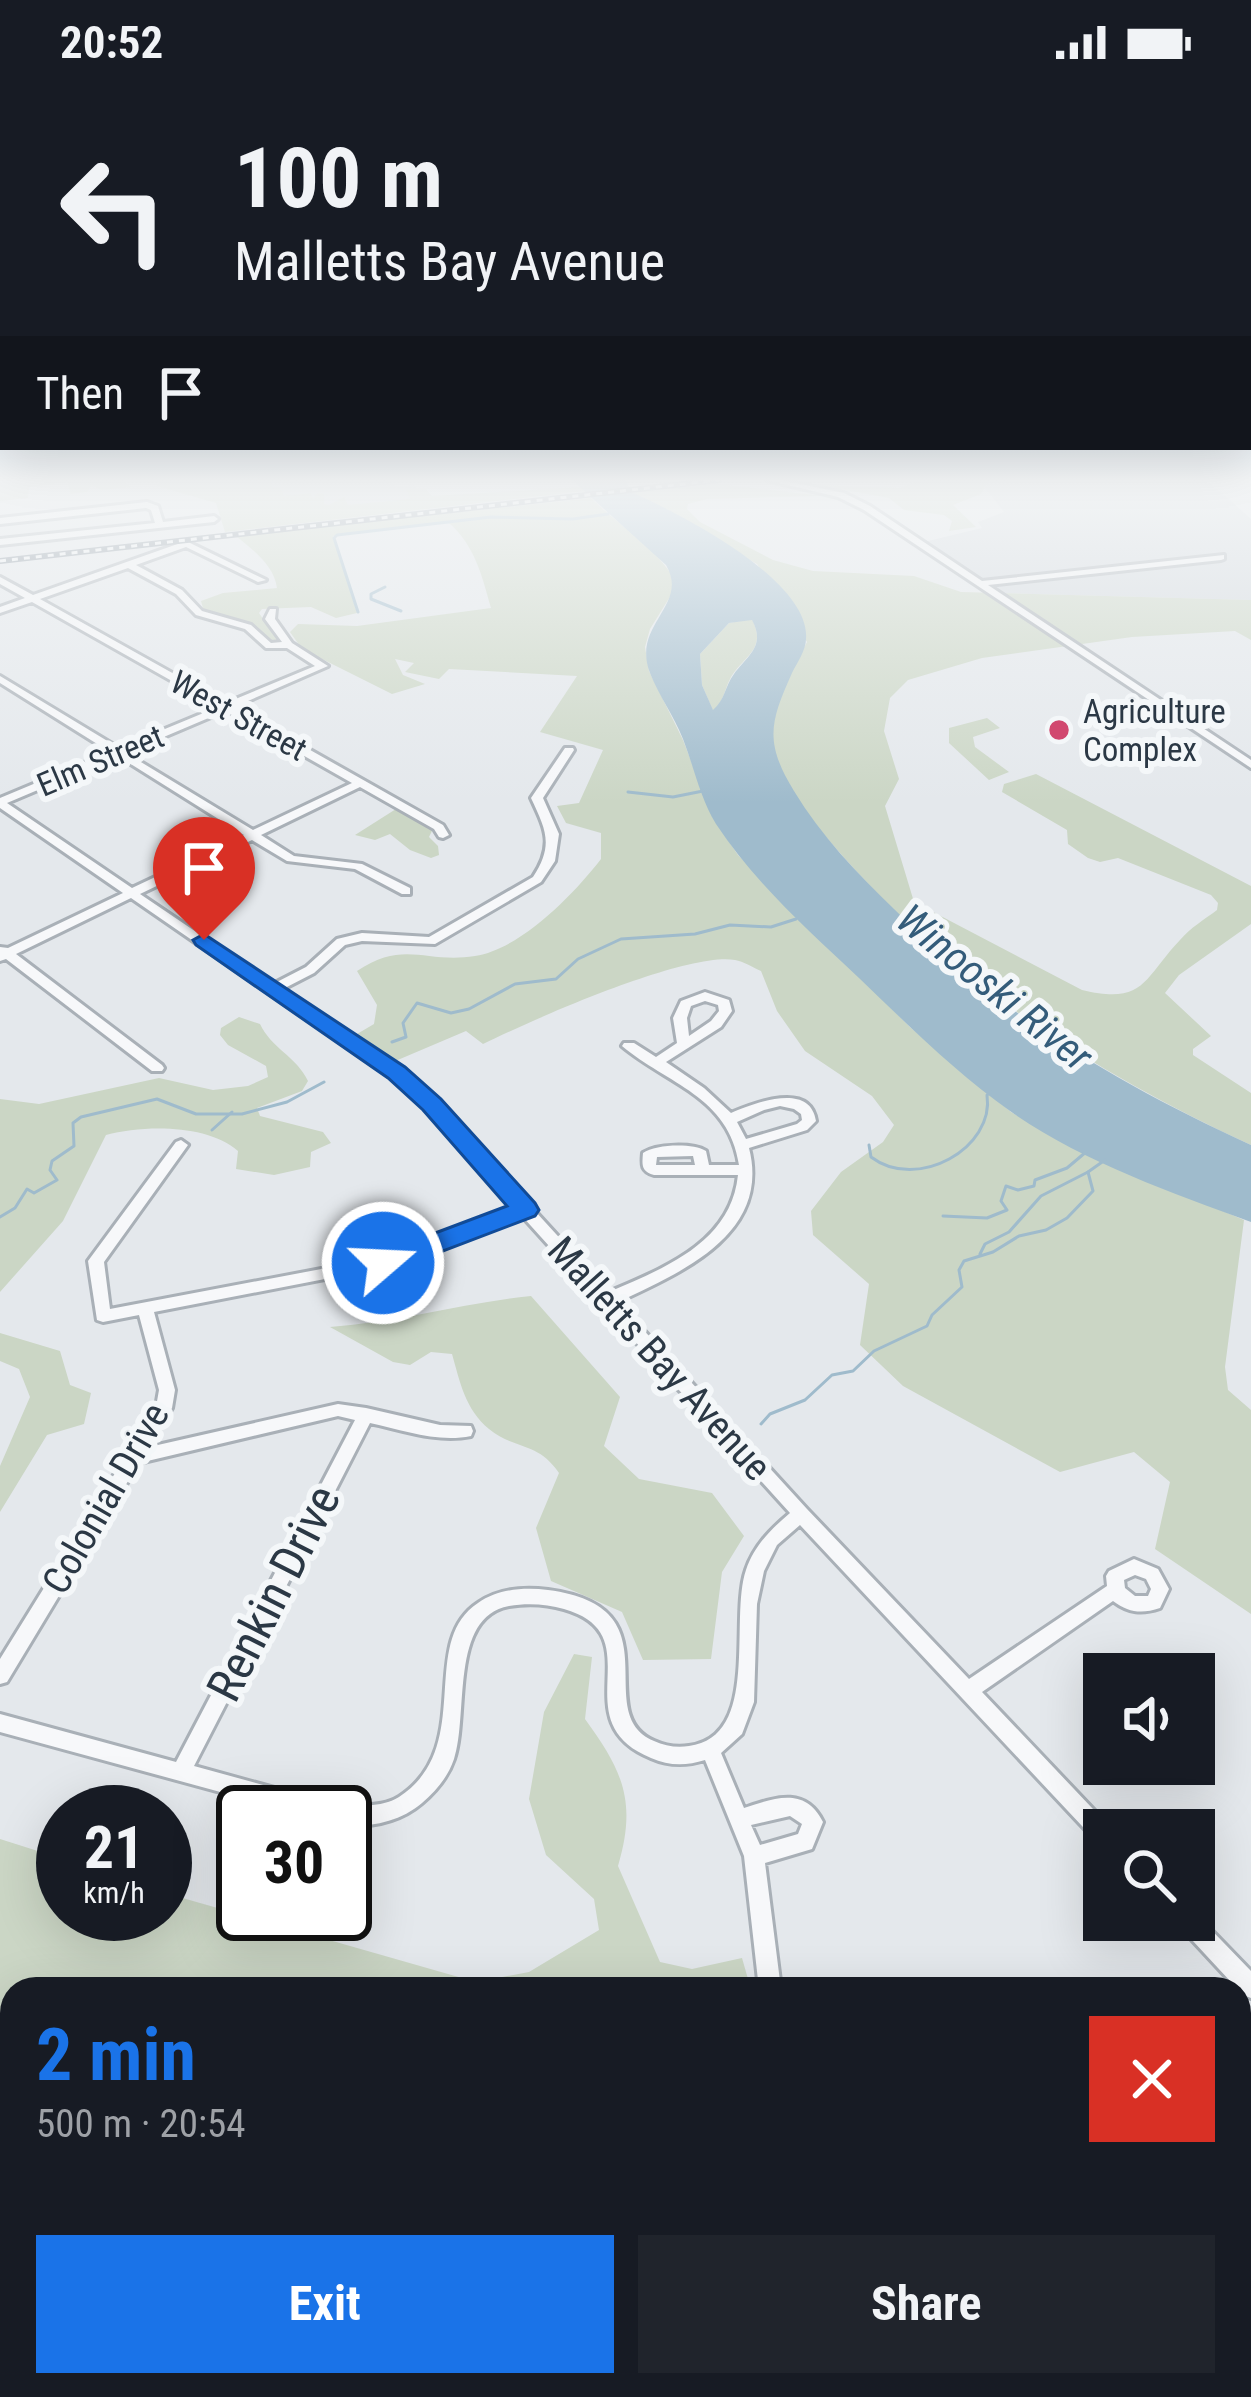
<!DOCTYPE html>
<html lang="en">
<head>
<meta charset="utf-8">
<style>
	:root { --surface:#171b24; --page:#20242c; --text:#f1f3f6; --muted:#9ea1a6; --accent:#1a73e8 }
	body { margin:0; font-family:"Roboto Condensed",sans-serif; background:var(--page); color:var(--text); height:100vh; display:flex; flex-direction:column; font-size:45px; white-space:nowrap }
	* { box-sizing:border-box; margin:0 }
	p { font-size:39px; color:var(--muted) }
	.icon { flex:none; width:66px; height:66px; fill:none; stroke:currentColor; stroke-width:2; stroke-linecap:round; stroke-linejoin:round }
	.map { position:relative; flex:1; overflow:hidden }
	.sheet { position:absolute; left:0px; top:1893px; width:1251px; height:420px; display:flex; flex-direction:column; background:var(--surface); border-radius:36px 36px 0 0; box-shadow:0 12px 48px #0002 }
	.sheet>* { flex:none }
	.guide { position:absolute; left:0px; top:0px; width:1251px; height:366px; box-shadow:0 12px 48px #0002; background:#171b24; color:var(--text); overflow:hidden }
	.buttons { position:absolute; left:1083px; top:1569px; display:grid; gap:24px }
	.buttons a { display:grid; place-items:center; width:132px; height:132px; border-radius:0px; background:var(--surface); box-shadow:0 12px 48px #0002; font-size:60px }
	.speed { position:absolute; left:36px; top:1701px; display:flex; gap:24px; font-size:60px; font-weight:700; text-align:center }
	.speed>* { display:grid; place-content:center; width:156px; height:156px; border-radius:50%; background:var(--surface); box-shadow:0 12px 48px #0002; line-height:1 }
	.speed small { font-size:30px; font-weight:400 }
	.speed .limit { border:6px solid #111; border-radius:18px; background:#fff; color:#111 }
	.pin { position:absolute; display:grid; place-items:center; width:102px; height:102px; color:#fff; margin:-123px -51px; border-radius:50% 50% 50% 0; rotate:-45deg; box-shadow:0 0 12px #0007 }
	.pin .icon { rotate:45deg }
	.me { position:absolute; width:132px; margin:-66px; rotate:71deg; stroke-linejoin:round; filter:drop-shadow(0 0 9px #0008) }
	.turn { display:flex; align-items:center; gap:42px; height:252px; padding:0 36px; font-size:54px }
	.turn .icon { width:156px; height:156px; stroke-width:2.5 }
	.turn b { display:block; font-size:84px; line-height:102px }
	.then { display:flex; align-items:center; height:114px; padding:0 36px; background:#0003; gap:24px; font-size:45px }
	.round { display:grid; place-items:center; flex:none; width:126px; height:126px; border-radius:0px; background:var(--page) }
	.summary { display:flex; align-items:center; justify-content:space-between; height:204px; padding:0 36px }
	h1 { font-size:72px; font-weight:700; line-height:90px; color:var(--accent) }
	.cta { display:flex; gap:24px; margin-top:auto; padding:24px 36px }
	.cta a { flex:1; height:138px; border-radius:0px; background:var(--accent); color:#fff; font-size:48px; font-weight:700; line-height:138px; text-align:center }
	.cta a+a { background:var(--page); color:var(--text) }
	.status { display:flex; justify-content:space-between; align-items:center; height:84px; padding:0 60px; background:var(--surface); direction:ltr }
	.status svg { height:33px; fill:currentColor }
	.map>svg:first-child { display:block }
	.built { fill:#d2d8de }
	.green { fill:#cbd6c5 }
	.water { fill:#9fbbcc; fill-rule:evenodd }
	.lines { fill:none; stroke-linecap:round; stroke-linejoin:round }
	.stream { stroke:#9fbbcc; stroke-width:3 }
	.minor-casing { stroke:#a9b0b7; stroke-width:6 }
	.minor { fill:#f7f8fa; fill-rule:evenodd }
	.rail-casing { stroke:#7d8a96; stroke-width:6 }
	.rail { stroke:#f4f7f9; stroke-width:3; stroke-dasharray:6; stroke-linecap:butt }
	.route { fill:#1a73e8; stroke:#114b97; stroke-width:3 }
	.poi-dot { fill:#d1486f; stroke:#f4f7f9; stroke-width:4.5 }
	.labels { text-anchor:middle; stroke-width:12; stroke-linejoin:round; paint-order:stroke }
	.far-poi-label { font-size:33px; fill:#2b3845; stroke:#f4f7f9; text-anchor:start }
	.far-street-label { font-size:33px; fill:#2b3845; stroke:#f4f7f9 }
	.street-label { font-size:39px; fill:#2b3845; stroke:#f4f7f9 }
	.water-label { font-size:42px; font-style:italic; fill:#345c7a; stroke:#f4f7f9 }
	.near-street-label { font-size:48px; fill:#2b3845; stroke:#f4f7f9 }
</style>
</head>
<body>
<div class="status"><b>20:52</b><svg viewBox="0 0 49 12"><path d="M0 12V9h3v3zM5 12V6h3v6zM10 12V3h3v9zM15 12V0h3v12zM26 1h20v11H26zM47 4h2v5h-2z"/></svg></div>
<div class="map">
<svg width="1251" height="2313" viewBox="0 0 1251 2313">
	<rect width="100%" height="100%" fill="#e4e8ec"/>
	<g class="built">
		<polygon points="279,396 386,396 397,403 414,401 423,416 350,424 284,415 272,404 271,398"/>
		<polygon points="1207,396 1251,435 1251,516 1000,509 924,458 982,444 978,438 1004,428 983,401 988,397"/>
	</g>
	<g class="green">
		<polygon points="0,396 122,396 131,403 102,406 91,401 87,408 71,410 67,398 29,403 28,414 0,417"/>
		<polygon points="160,396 288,396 298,398 272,398 272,403 280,404 284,412 311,409 313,415 317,409 324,410 324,420 329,421 344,413 348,421 410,415 406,405 426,405 432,412 581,403 585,407 225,448 216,419 157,402"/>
		<polygon points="920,396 1016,396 988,397 981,410 953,421 976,443 949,447 952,437 944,431 904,426 889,414 818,401 900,404"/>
		<path d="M717,400L823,412L707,415L688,420L687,425L700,438L773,476L813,487L914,492L961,508L1251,516V556L1235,547L1132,553L982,574L908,596L890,614L884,647L899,695L885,722L914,818L1082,906C1145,921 1143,895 1180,856C1190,844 1205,835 1217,826L1218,819L1211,811L1118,774L1100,778L1088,774L1068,760L1067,746L1002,708L1004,700L1036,690L1251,802V840L1179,891L1165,909L1211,952L1193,965V971L1251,1009V1061C1092,988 948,895 833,761C809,733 772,689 771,651C770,620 793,585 807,558L757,480L631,408Z"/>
		<path d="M591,414C619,442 654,461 675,496L673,508L650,545L645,563L649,587L683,656L713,734L738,771L911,944L1011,1028L1073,1063L1244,1136L1225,1283L1228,1306L1251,1326V1530L1155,1465L1170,1398L1134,1368L1060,1388L903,1302L860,1261L869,1200L813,1151L811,1127L841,1088L883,1058L894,1041L872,1012L805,967L777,927L761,887C754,884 743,877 735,876C685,868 532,936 483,960L466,947L393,978L357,950L374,940L377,921L357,887C405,855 425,880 475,872C521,865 574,810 601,775V749L566,739L557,722L579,719L603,666L540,648L577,592L449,585L439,595L405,588L414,579L395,575L403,591L425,600L392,610L302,565L290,548L298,540L357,542L491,524C482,492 475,461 448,438L333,452L357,529L336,534L311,523L262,525L259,529L280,560L270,558L250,541L204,528L201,517L223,509L277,504C274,481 253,466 236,452Z"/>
		<path d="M752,535C767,565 745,571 731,593C724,606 725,616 713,627L702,601L700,570L729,539Z"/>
		<polygon points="987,634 1000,644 973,653 975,663 1009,688 989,696 949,659 949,644"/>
		<polygon points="396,725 433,745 429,753 438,762 439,771 431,774 410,766 390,750 375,756 355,751"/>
		<path d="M239,933L260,940C271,964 297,973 308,997L302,1007L257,1024L260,1032L323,1048L331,1059L311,1068L310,1083L274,1091L236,1085L238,1067C207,1040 144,1041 106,1051L63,1137L0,1208V1015L39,1020L159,994L213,1006L248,1002L268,993L266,982L228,961L220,951L221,944Z"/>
		<path d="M531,1212L620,1313L604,1362L639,1395L712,1409L744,1452L722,1488L711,1575L643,1576L622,1528L551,1497L536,1444L559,1389C538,1357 514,1366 489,1345C465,1325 460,1298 452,1270L431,1268L410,1281L393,1278L330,1243C399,1238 463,1219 531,1212Z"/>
		<polygon points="0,1249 60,1267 70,1301 91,1309 84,1340 47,1351 0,1428 0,1382 30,1313 19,1285 0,1277"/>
		<path d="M574,1570L592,1573L585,1635C623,1687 637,1718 618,1782L660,1878L692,1885L742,1874L748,1895L712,1905H12V2280L0,2276V1755L63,1775V1830H165V1809L476,1898L529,1888L599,1846L594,1815L546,1771L529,1715L544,1628Z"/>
		<polygon points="1239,2281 1251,2287 1251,2313 103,2313 70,2301 1239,2301"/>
	</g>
	<path class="water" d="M572,396H626L631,408C677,428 811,496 806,555C806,566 797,579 792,589C770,638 764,658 794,707C821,752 857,789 894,825C1001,930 1116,999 1251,1061V1138C1170,1108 1081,1077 1010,1027C956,989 907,940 859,894C809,847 754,798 716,740C700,714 694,683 683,655C674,632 659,612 650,589C631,540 690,522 666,481ZM752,536C766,562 748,571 734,590C725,602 725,616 713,626L702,601L700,570L729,539Z"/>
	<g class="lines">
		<g class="stream">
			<polyline points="385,503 371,510 371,515 401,527"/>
			<polyline points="358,528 334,454 337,451 491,433 573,435 608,430"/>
			<polyline points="628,708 673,713 703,707"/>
			<polyline points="392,958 406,953 403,939 417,919 451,929 469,925 515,900 556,895 578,875 621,855 695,850 730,841 771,843 796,835"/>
			<polyline points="212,1046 232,1028"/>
			<path d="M869,1061L871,1073C917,1108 995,1064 987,1011L991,1008"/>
			<polyline points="943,1132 987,1134 1007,1126 1001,1117 1006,1102 1018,1106 1034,1102 1035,1096 1067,1084 1086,1068"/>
			<polyline points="0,1133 15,1124 27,1105 34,1109 57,1096 50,1086 52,1077 74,1062 73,1039 81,1033 157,1015 196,1030 242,1030 287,1018 324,998"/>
			<polyline points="980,1170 985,1160 1009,1148 1041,1112 1088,1088"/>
			<polyline points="761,1340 770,1330 805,1316 832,1291 853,1287 874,1267 927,1242 932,1231 962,1203 959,1186 964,1177 993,1168 1019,1152 1046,1146 1067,1134 1093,1107 1088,1088 1105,1076"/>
		</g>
		<defs>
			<g id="minor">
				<polygon points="767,396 780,396 844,409 870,422 982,497 1224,471 1224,475 1221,476 988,501 1251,676 1251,684 864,426 838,413"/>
				<polygon points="147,418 158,422 163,438 214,432 218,435 214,438 0,461 0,455 155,439 151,426 146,424 0,440 0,434"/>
				<path d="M186,457L266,496L258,498L186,463L136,481L182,506L202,527L251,541L271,559L282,558L265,535L270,525H276L275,535L292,559L328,582L234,623L443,741L449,751L443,754L439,753L434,745L360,703L261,751L294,772L362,780L410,804V810H402L355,785L287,777L252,756L140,810L273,900L306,883L337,855L362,849L429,853L533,793C554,761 546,746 531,714L565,664H573L574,666L543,714L559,750L555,777L541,798L435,860L362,857L345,861L314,889L281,906L419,1000L609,1208C664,1184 731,1159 738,1091H654C641,1087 642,1081 643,1069C656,1060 693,1059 706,1067L709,1081H739C729,1012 667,1000 622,962L624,959H634L656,973L677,959L673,934L681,917L705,908L729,916L732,927L721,943L666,978L704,1004L731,1029C755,1019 810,997 816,1037L807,1046L749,1064C771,1150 682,1188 618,1218L807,1425L969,1595L1107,1502L1106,1492L1109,1487L1134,1475L1158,1485L1169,1505L1160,1524C1142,1530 1129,1529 1113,1517L982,1608L1111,1744L1112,1746H1104V1761L1097,1758L800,1441L777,1461L764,1487L757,1520L754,1618L742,1650L721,1669L744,1724C775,1714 805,1702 823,1738L812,1765L765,1779L781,1905H759L744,1772L705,1676C686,1682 669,1682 651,1674C560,1637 655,1551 564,1525C547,1520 527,1519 509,1522C449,1533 469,1631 454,1675C448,1693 436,1707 422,1719C401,1737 373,1743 345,1742V1728H294L0,1648V1630L176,1678L355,1336L338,1332L139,1379L7,1598L0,1600V1575L156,1323L159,1306L139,1231L103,1238L97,1236L88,1177L176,1058L181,1056L188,1061L104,1178L110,1225L390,1172L515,1123L409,1006L131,814L16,870L162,981L164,984L162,987H152L6,875L0,877V863L8,864L123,809L0,724V714L110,668L0,599V592L119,664L218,623L32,518L0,529V523L25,514L0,500V493L33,511ZM128,484L176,510L196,531L245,545L266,564H287L315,582L226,619L40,515ZM225,627L352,699L253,746L126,669ZM118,672L244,751L132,804L7,719ZM705,917L718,921L719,927L711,937L689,952L687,934L691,922ZM780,1022L794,1025L801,1030L802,1036L797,1040L746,1055L737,1038L764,1026ZM693,1072L695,1081H656L657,1073ZM522,1132L790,1429C771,1445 754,1462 746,1486C729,1535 761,1653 689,1662C677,1664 665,1662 654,1657C588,1628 679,1523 548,1506C524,1503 498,1505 478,1519C417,1559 476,1663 399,1713C380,1725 358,1719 338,1725L336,1721L329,1719L194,1682L370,1339C403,1346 437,1359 471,1352L473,1347L471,1342L440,1341L366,1324L338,1320L149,1363L172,1324L175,1306L154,1228L392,1182ZM1135,1491L1146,1495L1151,1505L1148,1512H1135L1125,1504L1124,1496ZM790,1732L802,1740L798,1750L760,1761L751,1741Z"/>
				<polygon points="1194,1828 1251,1887 1251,1914 1243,1911 1180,1843 1176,1836 1194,1836"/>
				<polygon points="1239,2246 1251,2251 1251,2277 1239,2272"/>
			</g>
		</defs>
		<use href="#minor" class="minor-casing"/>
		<use href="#minor" class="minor"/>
		<defs>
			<polyline id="rail" points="0,477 719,396"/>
		</defs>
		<use href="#rail" class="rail-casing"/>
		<use href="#rail" class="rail"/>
	</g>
	<linearGradient id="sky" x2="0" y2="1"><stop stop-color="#8bb7dd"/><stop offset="0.55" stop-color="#f3f5f6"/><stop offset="1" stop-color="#f3f5f6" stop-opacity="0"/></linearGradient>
	<rect width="1251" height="719" fill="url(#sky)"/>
	<polygon class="route" points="204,850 405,983 441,1015 535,1119 539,1126 535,1132 393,1186 374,1186 370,1179 374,1172 507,1122 423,1026 388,994 196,861 193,856"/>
	<circle class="poi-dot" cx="1059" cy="646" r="12"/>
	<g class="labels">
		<g class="far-poi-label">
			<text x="1083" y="639">Agriculture<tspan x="1083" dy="38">Complex</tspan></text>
		</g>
		<g class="far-street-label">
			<text transform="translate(239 631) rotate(29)" y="12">West Street</text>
			<text transform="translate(100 676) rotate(-23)" y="12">Elm Street</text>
		</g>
		<g class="street-label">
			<text transform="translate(660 1274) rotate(48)" y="14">Malletts Bay Avenue</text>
			<text transform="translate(105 1414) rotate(-60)" y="14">Colonial Drive</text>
		</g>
		<g class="water-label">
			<text transform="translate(995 903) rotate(39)" y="15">Winooski River</text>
		</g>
		<g class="near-street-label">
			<text transform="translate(273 1509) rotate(-63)" y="17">Renkin Drive</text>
		</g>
	</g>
</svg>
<div class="buttons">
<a><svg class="icon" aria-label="sound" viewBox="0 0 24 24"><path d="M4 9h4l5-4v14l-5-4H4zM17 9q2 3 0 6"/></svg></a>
<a><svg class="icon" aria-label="search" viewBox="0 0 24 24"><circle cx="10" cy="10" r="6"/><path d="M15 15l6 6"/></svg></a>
</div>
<div class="speed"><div>21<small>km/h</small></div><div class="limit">30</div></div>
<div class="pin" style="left:204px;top:856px;background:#d93025"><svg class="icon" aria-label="arrive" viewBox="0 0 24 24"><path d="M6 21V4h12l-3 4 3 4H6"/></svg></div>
<svg class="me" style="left:383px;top:1179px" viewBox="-20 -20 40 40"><circle r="17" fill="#1a73e8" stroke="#fff" stroke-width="3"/><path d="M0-11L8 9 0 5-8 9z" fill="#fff"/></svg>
<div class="guide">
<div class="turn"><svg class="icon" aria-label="left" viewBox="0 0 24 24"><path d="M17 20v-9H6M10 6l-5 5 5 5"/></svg><div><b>100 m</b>Malletts Bay Avenue</div></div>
<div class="then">Then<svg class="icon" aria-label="arrive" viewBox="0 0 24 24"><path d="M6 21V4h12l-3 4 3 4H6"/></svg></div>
</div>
<section class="sheet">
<div class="summary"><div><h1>2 min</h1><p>500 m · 20:54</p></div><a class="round" style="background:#d93025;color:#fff"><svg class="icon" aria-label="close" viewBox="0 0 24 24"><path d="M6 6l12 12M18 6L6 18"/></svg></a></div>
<div class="cta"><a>Exit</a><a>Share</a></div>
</section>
</div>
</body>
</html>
